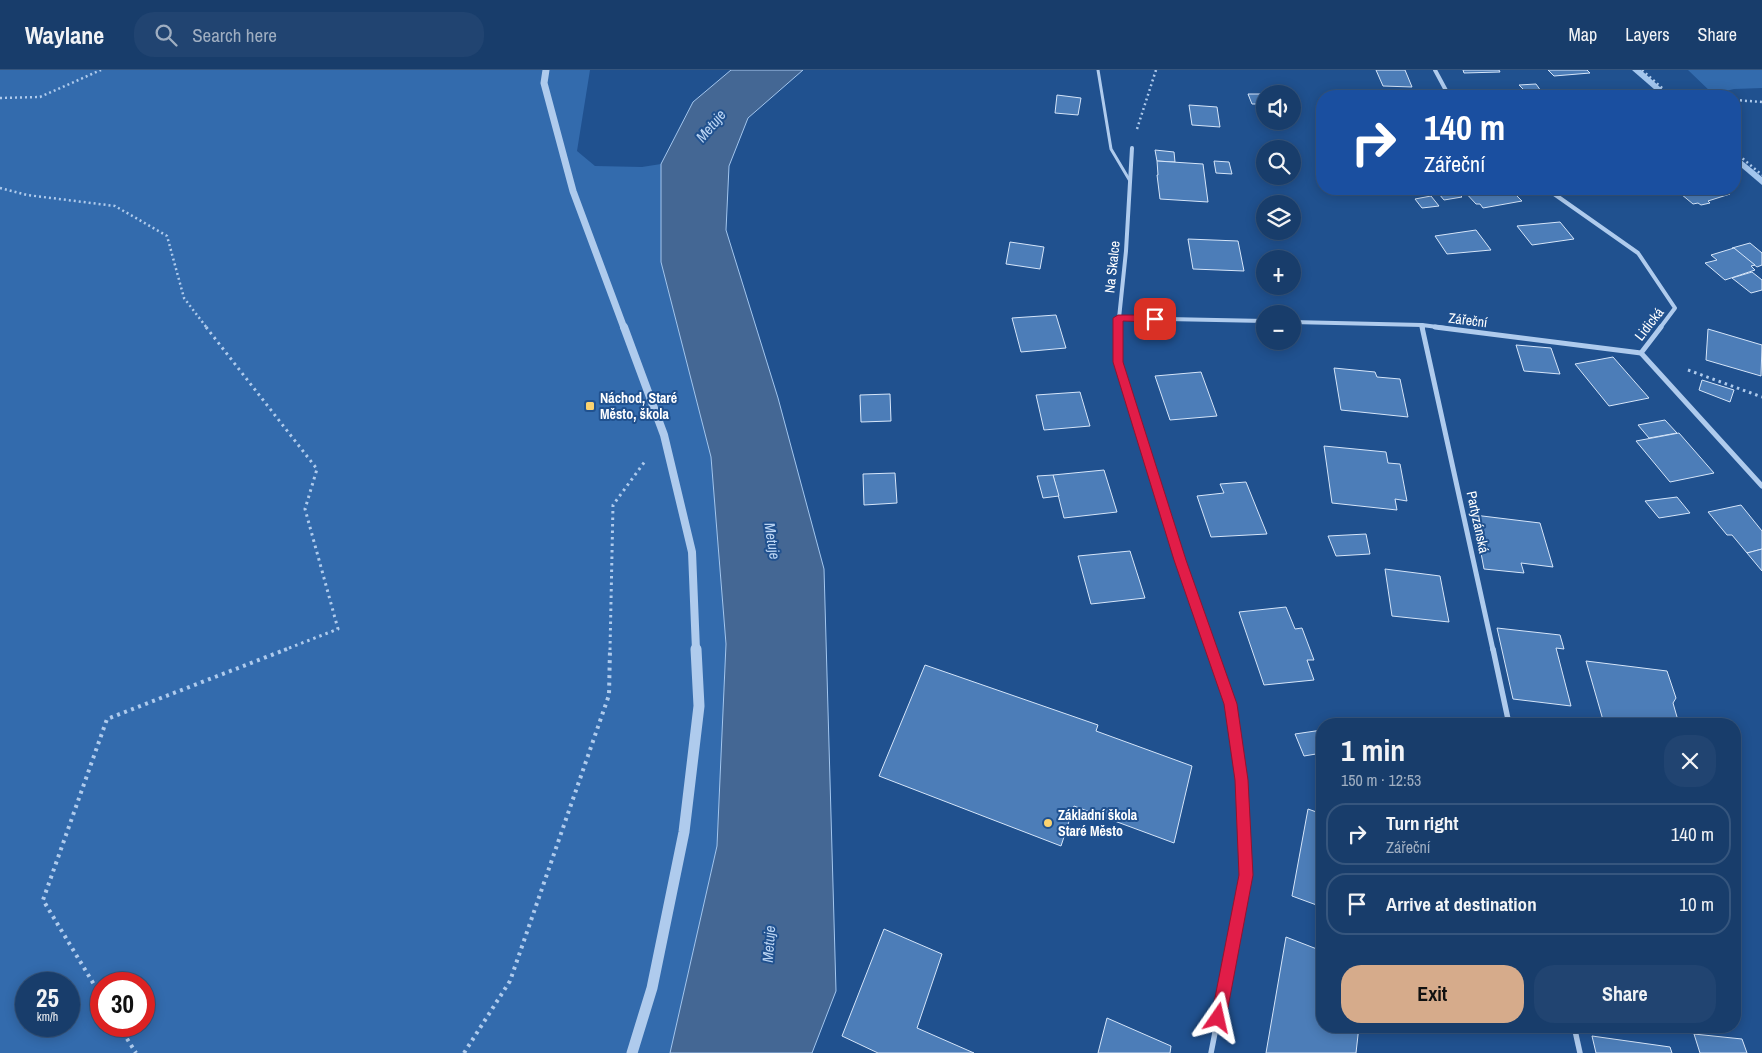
<!DOCTYPE html>
<html lang="en">
<head>
<meta charset="utf-8">
<style>
	:root { --surface:#183d6b; --page:#214471; --text:#f1f3f6; --muted:#9faec1; --line:#36567e; --accent:#d6ab8b }
	body { margin:0; font-family:"Archivo Narrow",sans-serif; background:var(--page); color:var(--text); height:100vh; display:flex; flex-direction:column; font-size:19px; white-space:nowrap }
	* { box-sizing:border-box; margin:0 }
	p { font-size:16px; color:var(--muted) }
	.icon { flex:none; width:28px; height:28px; fill:none; stroke:currentColor; stroke-width:2; stroke-linecap:round; stroke-linejoin:round }
	.map { position:relative; flex:1; overflow:hidden }
	.details { position:absolute; left:1316px; top:648px; width:425px; height:315px; display:flex; flex-direction:column; background:var(--surface); border-radius:20px; box-shadow:0 2px 12px #0003,0 0 0 1px var(--line) }
	.details>* { flex:none }
	.guide { position:absolute; left:1316px; top:20px; width:425px; height:105px; border-radius:20px; box-shadow:0 2px 12px #0003,0 0 0 1px var(--line); background:#1a4fa0; color:#fff; overflow:hidden }
	.tools { position:absolute; left:1256px; top:15px; display:grid; gap:10px }
	.tools a { display:grid; place-items:center; width:45px; height:45px; border-radius:50%; background:var(--surface); box-shadow:0 2px 12px #0003,0 0 0 1px var(--line); font-size:25px }
	.speed { position:absolute; left:15px; top:902px; display:flex; gap:10px; font-size:25px; font-weight:700; text-align:center }
	.speed>* { display:grid; place-content:center; width:65px; height:65px; border-radius:50%; background:var(--surface); box-shadow:0 2px 12px #0003,0 0 0 1px var(--line); line-height:1 }
	.speed small { font-size:12px; font-weight:400 }
	.speed .limit { border:8px solid #d22; background:#fff; color:#111 }
	.pin { position:absolute; display:grid; place-items:center; width:42px; height:42px; color:#fff; margin:-21px; border-radius:10px; box-shadow:0 2px 8px #0006 }
	.me { position:absolute; width:55px; margin:-28px; rotate:11deg; stroke-linejoin:round; filter:drop-shadow(0 0 4px #0008) }
	.turn { display:flex; align-items:center; gap:18px; height:105px; padding:0 25px; font-size:22px }
	.turn .icon { width:65px; height:65px; stroke-width:2.5 }
	.turn b { display:block; font-size:35px; line-height:42px }
	.round { display:grid; place-items:center; flex:none; width:52px; height:52px; border-radius:20px; background:var(--page) }
	.overview { display:flex; align-items:center; justify-content:space-between; height:85px; padding:0 25px }
	h1 { font-size:30px; font-weight:800; line-height:38px }
	.button { display:flex; gap:10px; margin-top:auto; padding:10px 25px }
	.button a { flex:1; height:58px; border-radius:20px; background:var(--accent); color:#111; font-size:20px; font-weight:800; line-height:58px; text-align:center }
	.button a+a { background:var(--page); color:var(--text) }
	ul { padding:0; list-style:none }
	li { display:flex; align-items:center; gap:15px; height:62px; margin:0 10px 8px; padding:0 15px; border:2px solid var(--line); border-radius:20px }
	li div { flex:1 }
	li b { display:block; font-size:19px }
	li em { font-style:normal }
	header { display:flex; align-items:center; gap:30px; box-sizing:border-box; height:70px; padding:0 25px; background:var(--surface); border-bottom:1px solid var(--line) }
	header strong { font-size:24px }
	nav { display:flex; gap:28px; margin-inline-start:auto; font-size:18px }
	.search { width:350px; height:45px; background:var(--page); display:flex; align-items:center; gap:12px; box-sizing:border-box; padding:0 18px; border-radius:20px; color:var(--muted); font-size:19px }
	.map>svg:first-child { display:block }
	.green { fill:#336bad; fill-rule:evenodd }
	.water { fill:#446794; stroke:#a3c6ee }
	.lines { fill:none; stroke-linecap:round; stroke-linejoin:round }
	.stream { fill:#a3c6ee; fill-rule:evenodd }
	.building { fill:#4c7db8; stroke:#d5e5f9 }
	.path-far2 { stroke:#afcbed; stroke-width:2.5; stroke-dasharray:2 3; stroke-linecap:butt }
	.path-far1 { stroke:#afcbed; stroke-width:3; stroke-dasharray:2.5 4; stroke-linecap:butt }
	.path { stroke:#afcbed; stroke-width:4; stroke-dasharray:3 4.5; stroke-linecap:butt }
	.service { stroke:#afcbed; stroke-width:3 }
	.minor-far2 { stroke:#afcbed; stroke-width:4 }
	.minor-far1 { stroke:#afcbed; stroke-width:5 }
	.minor { stroke:#afcbed; stroke-width:5.5 }
	.tertiary-far2 { stroke:#afcbed; stroke-width:7 }
	.tertiary-far1 { stroke:#afcbed; stroke-width:8 }
	.tertiary { stroke:#afcbed; stroke-width:11 }
	.route { fill:#e11d48; stroke:#92132f }
	.poi-dot { fill:#fad270; stroke:#20518f; stroke-width:2 }
	.labels { text-anchor:middle; stroke-width:4; stroke-linejoin:round; paint-order:stroke }
	.street-label { font-size:14px; fill:#fff; stroke:#20518f }
	.poi-label { font-size:14px; font-weight:bold; fill:#fff; stroke:#20518f; text-anchor:start }
	.water-label { font-size:15px; font-style:italic; fill:#bbd5f4; stroke:#20518f }
</style>
</head>
<body>
<header>
<strong>Waylane</strong>
<div class="search"><svg class="icon" aria-label="search" viewBox="0 0 24 24"><circle cx="10" cy="10" r="6"/><path d="M15 15l6 6"/></svg>Search here</div>
<nav><a>Map</a><a>Layers</a><a>Share</a></nav>
</header>
<div class="map">
<svg width="1762" height="983" viewBox="0 0 1762 983">
	<rect width="100%" height="100%" fill="#20518f"/>
	<g class="green">
		<path d="M0,0H590L577,81L595,96L642,97L661,94V192L711,387L726,574L717,776L670,983H0ZM26,914H69V956H26ZM101,914H144V956H101Z"/>
		<polygon points="1688,0 1762,0 1762,18 1734,19 1713,24"/>
	</g>
	<polygon class="water" points="731,0 803,0 748,48 729,96 726,160 778,328 824,499 836,921 812,983 670,983 717,776 726,574 711,387 661,192 661,94 693,32"/>
	<g class="lines">
		<g class="stream">
			<polygon points="1632,0 1641,0 1670,26 1662,26"/>
			<polygon points="1735,85 1762,107 1762,115 1735,92"/>
		</g>
	</g>
	<g class="building">
		<polygon points="1376,0 1405,0 1412,17 1383,16"/>
		<polygon points="1463,0 1499,0 1500,2 1464,3"/>
		<polygon points="1548,0 1587,0 1590,3 1554,6"/>
		<polygon points="1536,14 1541,21 1527,23 1519,15"/>
		<polygon points="1514,21 1519,26 1479,26"/>
		<polygon points="1248,24 1265,24 1265,34 1252,34"/>
		<polygon points="1057,25 1081,28 1078,45 1055,43"/>
		<polygon points="1189,35 1217,37 1220,57 1192,55"/>
		<polygon points="1155,80 1174,82 1175,92 1157,91"/>
		<polygon points="1157,91 1203,94 1208,132 1160,129 1157,105 1158,105"/>
		<polygon points="1214,91 1229,92 1232,104 1216,103"/>
		<polygon points="1470,119 1515,119 1519,123 1515,124 1522,131 1483,138 1480,134 1476,134 1463,120"/>
		<polygon points="1675,119 1723,119 1730,124 1708,131 1710,133 1701,135 1698,133 1693,134"/>
		<polygon points="1456,121 1462,127 1444,130 1439,124"/>
		<polygon points="1431,126 1439,136 1422,138 1415,129"/>
		<polygon points="1560,152 1574,169 1532,175 1517,156"/>
		<polygon points="1476,160 1491,180 1447,184 1435,166"/>
		<polygon points="1188,169 1238,171 1244,201 1193,199"/>
		<polygon points="1010,172 1044,177 1040,199 1006,194"/>
		<polygon points="1750,173 1762,183 1762,195 1757,197 1732,178"/>
		<polygon points="1734,178 1755,195 1751,196 1755,200 1725,210 1705,193 1717,190 1711,185"/>
		<polygon points="1752,202 1762,210 1762,220 1751,223 1732,208"/>
		<polygon points="1056,245 1066,278 1021,282 1012,248"/>
		<polygon points="1708,259 1762,275 1761,306 1706,290"/>
		<polygon points="1516,275 1551,278 1560,304 1524,301"/>
		<polygon points="1613,287 1649,328 1609,336 1575,294"/>
		<polygon points="1334,298 1375,302 1377,307 1400,309 1408,347 1341,340"/>
		<polygon points="1201,302 1217,346 1170,350 1155,306"/>
		<polygon points="1702,310 1734,320 1730,332 1699,320"/>
		<polygon points="1080,322 1090,356 1044,360 1036,325"/>
		<polygon points="890,324 891,351 861,352 860,325"/>
		<polygon points="1665,350 1677,363 1649,368 1638,355"/>
		<polygon points="1679,363 1714,403 1670,412 1636,371"/>
		<polygon points="1324,376 1386,382 1388,393 1400,394 1407,431 1395,429 1397,440 1332,433"/>
		<polygon points="1104,400 1117,442 1064,448 1053,405"/>
		<polygon points="895,403 897,433 864,435 863,404"/>
		<polygon points="1053,405 1059,426 1043,428 1037,406"/>
		<polygon points="1246,412 1267,464 1211,467 1197,426 1224,423 1220,414"/>
		<polygon points="1677,427 1690,443 1659,448 1645,431"/>
		<polygon points="1741,435 1762,461 1762,479 1747,483 1732,465 1727,465 1708,442"/>
		<polygon points="1474,445 1540,453 1553,497 1521,493 1524,503 1484,499"/>
		<polygon points="1366,464 1370,484 1336,486 1328,466"/>
		<polygon points="1762,479 1762,501 1747,483"/>
		<polygon points="1130,481 1145,528 1091,534 1078,486"/>
		<polygon points="1385,499 1440,506 1449,552 1392,546"/>
		<polygon points="1286,537 1295,559 1302,558 1314,590 1307,590 1314,610 1264,615 1239,542"/>
		<polygon points="1497,558 1560,565 1564,579 1556,578 1571,636 1513,629"/>
		<polygon points="1586,591 1667,601 1676,628 1673,633 1679,654 1638,654 1603,650"/>
		<polygon points="925,595 1098,655 1096,661 1192,696 1174,773 1074,736 1061,776 879,706"/>
		<polygon points="1322,660 1322,683 1304,686 1295,664"/>
		<polygon points="1308,739 1322,744 1322,837 1292,826"/>
		<polygon points="884,859 942,884 917,958 974,983 878,983 842,966"/>
		<polygon points="1286,867 1322,881 1322,956 1359,956 1356,983 1266,983"/>
		<polygon points="1107,948 1171,976 1170,983 1098,983"/>
		<polygon points="1694,964 1742,969 1747,983 1700,983"/>
		<polygon points="1592,966 1670,977 1672,983 1596,983"/>
	</g>
	<g class="lines">
		<g class="path-far2">
			<polyline points="1642,0 1671,26"/>
			<polyline points="0,28 40,27 101,0"/>
			<polyline points="1735,30 1762,32"/>
			<polyline points="1137,59 1156,0"/>
			<polyline points="1735,82 1762,105"/>
			<polyline points="0,118 27,125 115,136 167,166 184,228 207,258"/>
		</g>
		<g class="path-far1">
			<polyline points="206,257 317,399 305,439 338,559 284,580"/>
			<polyline points="1688,300 1762,327"/>
			<polyline points="610,580 613,435 646,390"/>
		</g>
		<g class="path">
			<polyline points="101,926 43,830 107,649 287,579"/>
			<polyline points="119,956 136,983"/>
			<polyline points="464,983 510,911 609,625 610,579"/>
		</g>
		<polyline class="service" points="1098,0 1111,79 1130,111"/>
		<g class="minor-far2">
			<polyline points="1435,0 1449,26"/>
			<polyline points="1547,119 1638,183 1675,238 1660,258"/>
			<polyline points="1118,248 1265,251"/>
			<polyline points="1292,252 1422,255 1445,258"/>
			<polyline points="1422,255 1423,258"/>
			<polyline points="1118,258 1126,181 1132,78"/>
		</g>
		<g class="minor-far1">
			<polyline points="1118,257 1118,292 1180,490 1212,580"/>
			<polyline points="1422,257 1493,580"/>
			<polyline points="1435,257 1641,283"/>
			<polyline points="1661,257 1641,283 1762,416"/>
		</g>
		<g class="minor">
			<polyline points="1493,579 1509,654"/>
			<polyline points="1574,956 1580,983"/>
			<polyline points="1211,983 1246,805 1242,710 1231,634 1211,579"/>
		</g>
		<polyline class="tertiary-far2" points="546,0 544,13 573,121 624,258"/>
		<polyline class="tertiary-far1" points="624,257 664,365 692,482 696,580"/>
		<polyline class="tertiary" points="632,983 652,918 684,762 699,636 696,579"/>
	</g>
	<polygon class="route" points="1118,245 1155,245 1160,249 1155,252 1123,251 1123,292 1186,490 1237,634 1248,710 1253,805 1226,948 1223,953 1218,955 1213,953 1211,948 1239,805 1235,710 1224,634 1174,490 1113,292 1113,248"/>
	<g class="poi-dot">
		<rect x="585" y="331" width="10" height="10" rx="2.5"/>
		<circle cx="1048" cy="753" r="5"/>
	</g>
	<g class="labels">
		<g class="street-label">
			<text transform="translate(1112 197) rotate(-84)" y="5">Na Skalce</text>
			<text transform="translate(1468 250) rotate(7)" y="5">Zářeční</text>
			<text transform="translate(1649 254) rotate(-52)" y="5">Lidická</text>
			<text transform="translate(1478 452) rotate(78)" y="5">Partyzánská</text>
		</g>
		<g class="poi-label">
			<text x="600" y="333">Náchod, Staré<tspan x="600" dy="16">Město, škola</tspan></text>
			<text x="1058" y="750">Základní škola<tspan x="1058" dy="16">Staré Město</tspan></text>
		</g>
		<g class="water-label">
			<text transform="translate(711 56) rotate(-50)" y="5">Metuje</text>
			<text transform="translate(772 471) rotate(81)" y="5">Metuje</text>
			<text transform="translate(769 874) rotate(-86)" y="5">Metuje</text>
		</g>
	</g>
</svg>
<div class="tools">
<a><svg class="icon" aria-label="sound" viewBox="0 0 24 24"><path d="M4 9h4l5-4v14l-5-4H4zM17 9q2 3 0 6"/></svg></a>
<a><svg class="icon" aria-label="search" viewBox="0 0 24 24"><circle cx="10" cy="10" r="6"/><path d="M15 15l6 6"/></svg></a>
<a><svg class="icon" aria-label="layers" viewBox="0 0 24 24"><path d="M12 4l9 5-9 5-9-5zM3 14l9 5 9-5"/></svg></a>
<a>+</a>
<a>−</a>
</div>
<div class="speed"><div>25<small>km/h</small></div><div class="limit">30</div></div>
<div class="pin" style="left:1155px;top:249px;background:#d93025"><svg class="icon" aria-label="arrive" viewBox="0 0 24 24"><path d="M6 21V4h12l-3 4 3 4H6"/></svg></div>
<svg class="me" style="left:1218px;top:948px" viewBox="-20 -20 40 40"><path d="M0-17L14 15 0 8-14 15z" fill="#e11d48" stroke="#fff" stroke-width="4"/></svg>
<div class="guide">
<div class="turn"><svg class="icon" aria-label="right" viewBox="0 0 24 24"><path d="M7 20v-9h11M14 6l5 5-5 5"/></svg><div><b>140 m</b>Zářeční</div></div>
</div>
<section class="details">
<div class="overview"><div><h1>1 min</h1><p>150 m · 12:53</p></div><a class="round"><svg class="icon" aria-label="close" viewBox="0 0 24 24"><path d="M6 6l12 12M18 6L6 18"/></svg></a></div>
<ul>
<li><svg class="icon" aria-label="right" viewBox="0 0 24 24"><path d="M7 20v-9h11M14 6l5 5-5 5"/></svg><div><b>Turn right</b><p>Zářeční</p></div><em>140 m</em></li>
<li><svg class="icon" aria-label="arrive" viewBox="0 0 24 24"><path d="M6 21V4h12l-3 4 3 4H6"/></svg><div><b>Arrive at destination</b></div><em>10 m</em></li>
</ul>
<div class="button"><a>Exit</a><a>Share</a></div>
</section>
</div>
</body>
</html>
